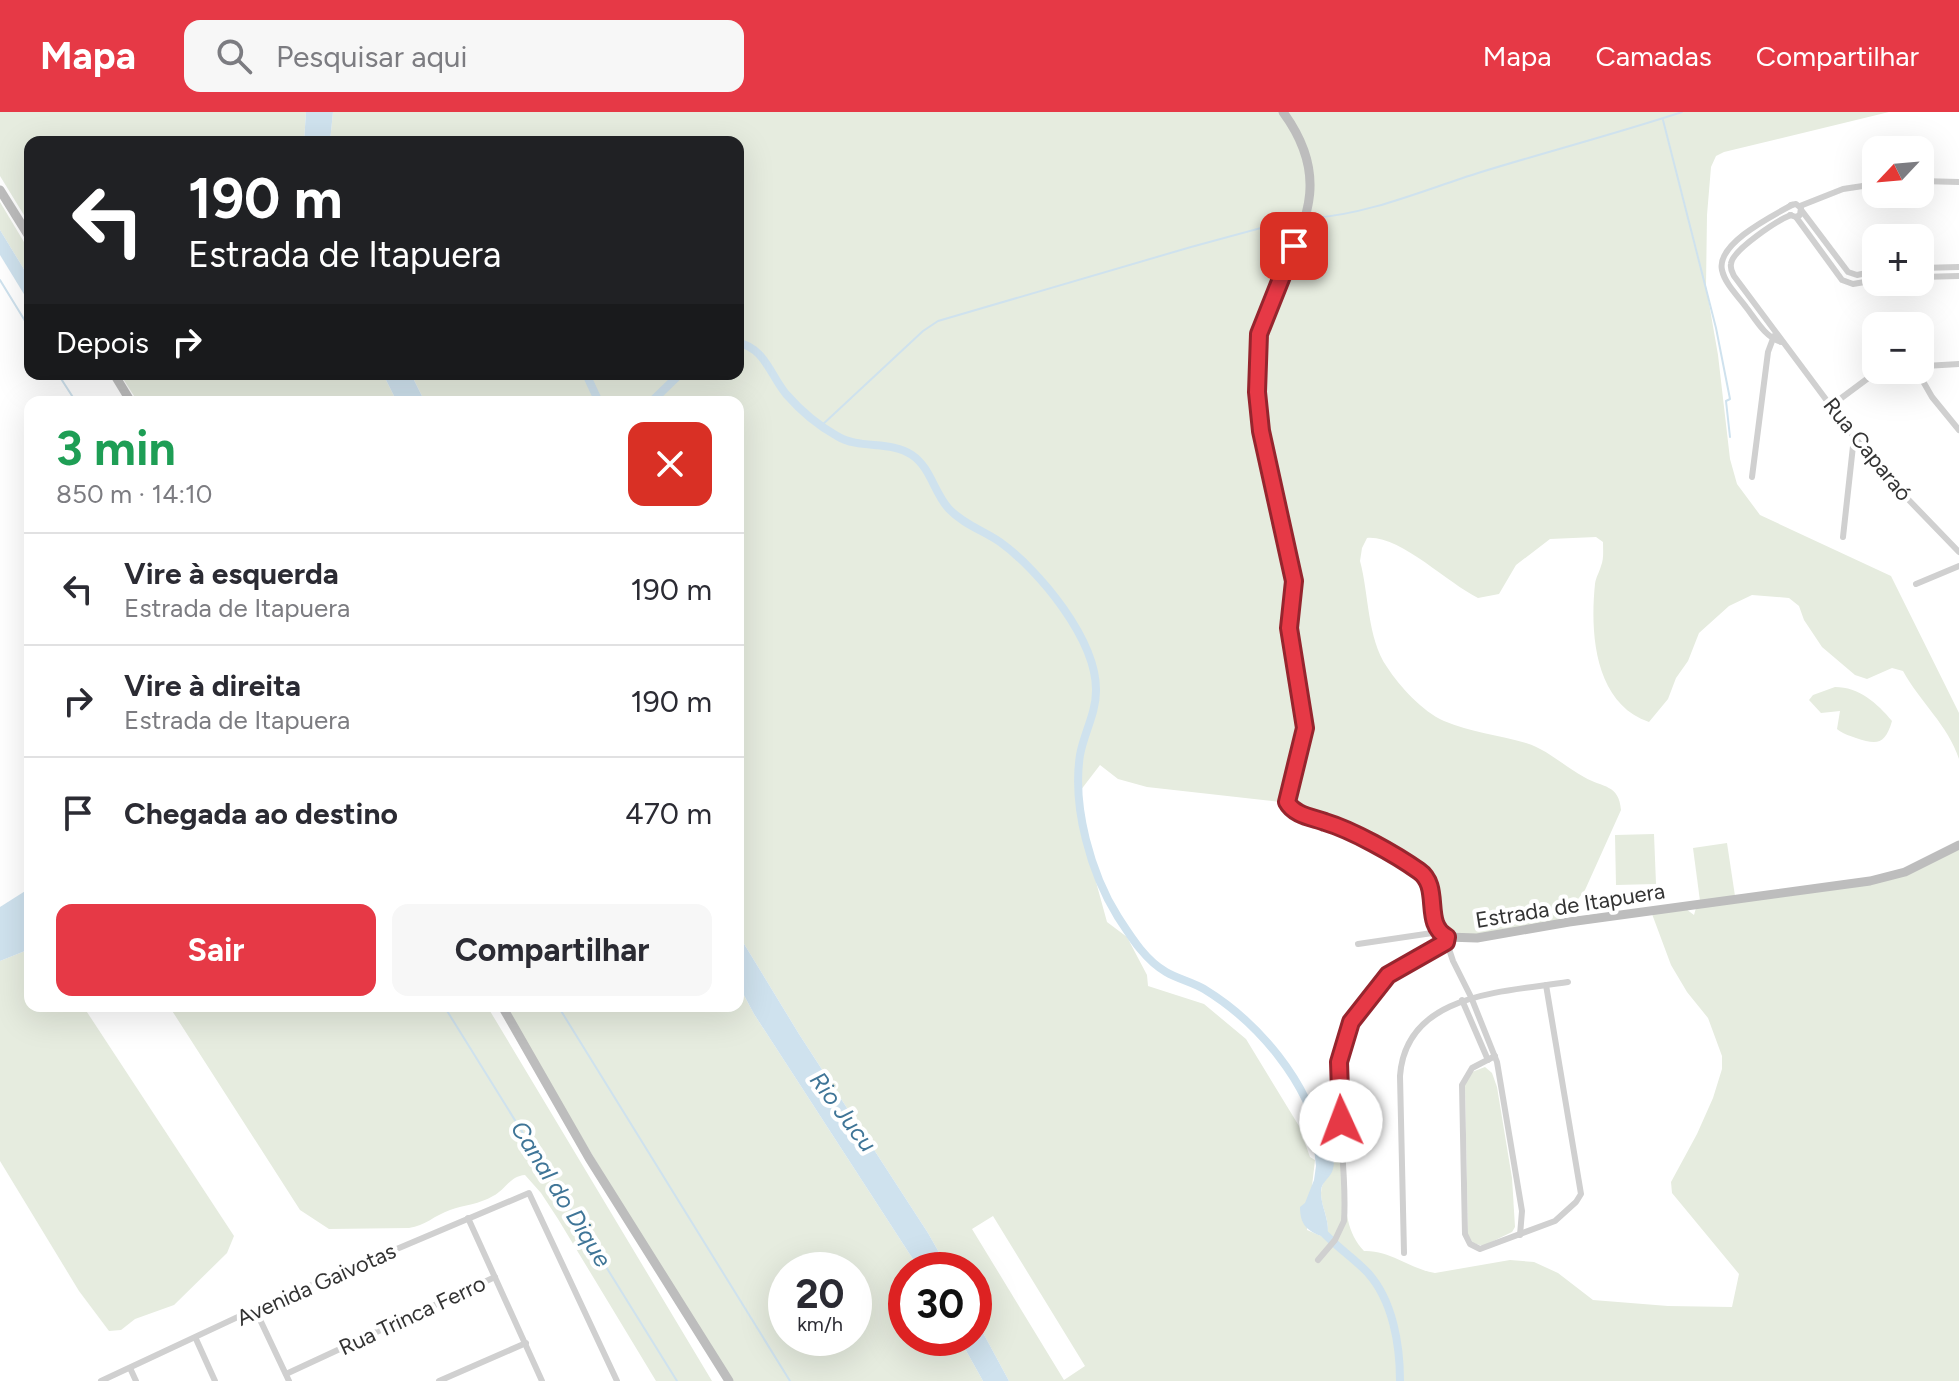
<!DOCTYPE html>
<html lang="pt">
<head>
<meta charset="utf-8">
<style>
	:root { --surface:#fff; --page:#f7f7f7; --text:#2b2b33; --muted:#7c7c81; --line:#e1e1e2; --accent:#e63946 }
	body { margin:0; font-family:Figtree,sans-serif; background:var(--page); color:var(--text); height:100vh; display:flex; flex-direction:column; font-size:30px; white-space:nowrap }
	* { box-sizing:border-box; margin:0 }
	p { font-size:26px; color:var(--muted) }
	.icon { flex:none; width:44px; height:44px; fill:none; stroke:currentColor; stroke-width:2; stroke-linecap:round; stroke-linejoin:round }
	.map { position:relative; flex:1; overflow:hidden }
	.sheet { position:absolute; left:24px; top:284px; width:720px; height:616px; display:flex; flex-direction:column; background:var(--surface); border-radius:16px; box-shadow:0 8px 32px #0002 }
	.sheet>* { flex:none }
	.top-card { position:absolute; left:24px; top:24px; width:720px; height:244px; border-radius:16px; box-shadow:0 8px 32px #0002; background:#202124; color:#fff; overflow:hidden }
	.needle { width:52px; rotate:244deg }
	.tools { position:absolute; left:1862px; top:24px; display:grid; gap:16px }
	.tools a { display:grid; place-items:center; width:72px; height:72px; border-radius:16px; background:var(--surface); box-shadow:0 8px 32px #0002; font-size:40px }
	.speed { position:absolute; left:768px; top:1140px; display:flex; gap:16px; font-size:40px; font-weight:700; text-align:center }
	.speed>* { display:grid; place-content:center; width:104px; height:104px; border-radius:50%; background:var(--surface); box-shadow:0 8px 32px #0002; line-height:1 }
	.speed small { font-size:20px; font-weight:400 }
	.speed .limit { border:12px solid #d22; background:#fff; color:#111 }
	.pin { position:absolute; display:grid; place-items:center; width:68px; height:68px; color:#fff; margin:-34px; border-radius:16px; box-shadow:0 4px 12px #0006 }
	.me { position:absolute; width:88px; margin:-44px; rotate:358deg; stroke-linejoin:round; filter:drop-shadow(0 0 6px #0008) }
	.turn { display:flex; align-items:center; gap:28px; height:168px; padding:0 32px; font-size:36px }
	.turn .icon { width:104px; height:104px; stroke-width:2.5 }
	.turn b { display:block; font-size:56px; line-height:68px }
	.then { display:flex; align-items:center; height:76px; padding:0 32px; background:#0003; gap:16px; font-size:30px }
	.round { display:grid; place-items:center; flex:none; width:84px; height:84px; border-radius:16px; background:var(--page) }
	.summary { display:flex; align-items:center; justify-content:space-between; height:136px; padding:0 32px }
	h1 { font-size:48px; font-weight:700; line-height:60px; color:#1e9e55 }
	.cta { display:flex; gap:16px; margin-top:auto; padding:16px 32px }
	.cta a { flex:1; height:92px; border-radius:16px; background:var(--accent); color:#fff; font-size:32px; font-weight:700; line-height:92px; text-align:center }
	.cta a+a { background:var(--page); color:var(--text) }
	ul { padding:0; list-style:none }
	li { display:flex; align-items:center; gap:24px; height:112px; padding:0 32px; border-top:2px solid var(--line) }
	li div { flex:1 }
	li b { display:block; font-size:30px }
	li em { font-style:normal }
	header { display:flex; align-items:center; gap:48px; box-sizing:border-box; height:112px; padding:0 40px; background:var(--accent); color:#fff }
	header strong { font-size:38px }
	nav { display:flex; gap:44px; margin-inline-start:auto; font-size:28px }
	.search { width:560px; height:72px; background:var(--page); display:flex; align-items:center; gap:20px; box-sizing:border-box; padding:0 28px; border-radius:16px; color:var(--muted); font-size:30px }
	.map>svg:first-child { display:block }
	.green { fill:#e6ecdf; fill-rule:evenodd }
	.water { fill:#cfe2ee }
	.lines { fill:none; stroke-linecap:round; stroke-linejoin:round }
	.stream { stroke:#cfe2ee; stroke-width:2 }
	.canal { stroke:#cfe2ee; stroke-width:8 }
	.street { stroke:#d0d0d0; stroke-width:6 }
	.secondary { stroke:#bdbdbd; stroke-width:9 }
	.route-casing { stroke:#96252e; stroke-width:20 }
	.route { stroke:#e63946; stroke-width:14 }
	.labels { text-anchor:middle; stroke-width:8; stroke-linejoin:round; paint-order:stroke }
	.street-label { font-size:22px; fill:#333; stroke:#fff }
	.water-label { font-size:24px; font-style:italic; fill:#3f7597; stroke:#fff }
</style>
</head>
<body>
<header>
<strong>Mapa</strong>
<div class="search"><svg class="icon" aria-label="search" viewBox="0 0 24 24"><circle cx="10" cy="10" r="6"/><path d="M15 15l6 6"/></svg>Pesquisar aqui</div>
<nav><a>Mapa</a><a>Camadas</a><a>Compartilhar</a></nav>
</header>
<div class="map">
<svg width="1959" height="1269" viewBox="0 0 1959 1269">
	<rect width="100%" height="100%" fill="#fff"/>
	<g class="green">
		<polygon points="0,0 306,0 304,30 30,30 30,113 0,64"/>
		<path d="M333,0H1889L1724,40L1716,44L1711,55L1707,103L1706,174L1718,243L1730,347L1737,372L1760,403L1891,464L1959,601V647C1948,613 1920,590 1903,559L1892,556L1867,567L1855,563L1822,535L1804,508L1799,494L1789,486L1752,483L1729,494L1699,521L1688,549L1676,566L1668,587L1649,610C1594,591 1590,520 1595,472C1596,465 1599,461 1601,454C1604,447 1603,438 1603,430L1596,425L1550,427L1516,453L1499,482L1478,486C1447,471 1400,423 1367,426L1362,436L1360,449C1369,482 1367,526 1387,555C1400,575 1422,599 1444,609C1470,620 1499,623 1526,631C1548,638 1564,654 1584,665C1603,676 1619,672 1621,698L1585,778L1561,809C1530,814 1464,833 1438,815L1430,766L1316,698L1280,690L1147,675L1118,667L1100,653L1077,683L1079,708L1107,810L1127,825L1147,863L1148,874L1204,892L1246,927L1299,1014L1310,1045L1315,1048L1307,1118L1326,1126C1332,1110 1321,1097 1321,1081C1321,1068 1332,1063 1332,1051L1345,1045C1346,1077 1340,1114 1364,1139C1390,1138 1410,1157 1435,1161L1510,1148L1534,1150L1558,1161L1593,1188L1668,1194L1732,1195L1739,1162L1672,1081L1671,1070L1697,1022L1713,986L1722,957V944L1708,906L1687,880L1671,853L1652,802L1686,797L1694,803L1696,796L1858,768L1906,756L1959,731V1269H1009L974,1204V1158H949L928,1121L799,922L738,822V290H425L411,262H738V30H330ZM993,1104L1085,1254L1064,1268L972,1117Z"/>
		<polygon points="0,90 30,140 30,167 0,118"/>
		<polygon points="120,262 383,262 397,290 138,290"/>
		<path d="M1835,575C1859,575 1877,591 1892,609C1885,633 1877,633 1856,626C1848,623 1843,622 1837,617L1840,599L1821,601L1809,588L1813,583Z"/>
		<polygon points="1654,722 1656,772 1616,773 1615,723"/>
		<polygon points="1727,731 1735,784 1700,789 1693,736"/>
		<polygon points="30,837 30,894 83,894 234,1124 227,1141 174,1193 135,1207 121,1218 109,1219 79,1179 0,1049 0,849"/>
		<path d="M738,872L754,902L920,1158H906V1226H959L983,1269H728L503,894H738ZM786,1158H854V1226H786Z"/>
		<path d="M169,894H487L712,1269H656L558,1107L541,1081L525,1063C510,1064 505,1078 493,1084C480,1092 464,1093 450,1098C435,1103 425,1114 409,1116L329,1117L300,1098Z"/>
		<polygon points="1485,955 1492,961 1497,975 1512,1066 1515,1115 1512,1120 1483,1134 1473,1131 1468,1123 1465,972 1472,960"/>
	</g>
	<g class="water">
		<polygon points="306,0 333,0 330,30 304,30"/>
		<polygon points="0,118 30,167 30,192 0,143"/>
		<polygon points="383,262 411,262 425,290 397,290"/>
		<polygon points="30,776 30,837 0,849 0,795"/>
		<polygon points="738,822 799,922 928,1121 949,1158 920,1158 754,902 738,872"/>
		<path d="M1315,1021C1325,1031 1339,1044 1332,1060C1328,1068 1320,1071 1321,1082C1322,1098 1331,1110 1327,1126C1309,1120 1300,1115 1300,1095L1305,1091L1314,1068L1316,1054L1313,1028Z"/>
		<polygon points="974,1204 1009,1269 983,1269 959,1226 974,1226"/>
	</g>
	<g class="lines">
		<g class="stream">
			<polyline points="1663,8 1716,216 1730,287 1726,289 1730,325"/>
			<path d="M1313,106C1369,102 1424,78 1478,61C1546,40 1615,22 1682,0"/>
			<polyline points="0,168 30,217"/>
			<polyline points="58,262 76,290"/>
			<polyline points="821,314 923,219 938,209 1191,135 1298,106"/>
			<polyline points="444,894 677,1269"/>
			<polyline points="558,894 790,1269"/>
		</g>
		<g class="canal">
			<path d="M738,231C764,235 771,264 786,282C800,298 819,314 837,324C860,338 890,328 912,343C931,356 934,381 949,397C963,412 984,419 1000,430C1039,458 1097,528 1096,579C1096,601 1084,621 1080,643C1072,695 1091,762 1118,805C1131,825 1145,848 1166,860C1178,867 1192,870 1204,877C1258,910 1309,970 1321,1033"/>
			<polyline points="586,262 599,290"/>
			<polyline points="651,290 680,262"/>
			<path d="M1321,1118C1335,1134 1353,1145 1368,1161C1393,1189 1400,1233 1400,1269"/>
		</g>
		<g class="street">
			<polyline points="1920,69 1959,70"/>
			<polyline points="1791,93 1796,92 1801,96 1800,103 1796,105"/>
			<polyline points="1800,94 1843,77 1876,72"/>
			<polyline points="1802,99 1848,160 1857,163 1876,159"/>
			<polyline points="1790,103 1796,105 1842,168 1853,172 1876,168"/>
			<path d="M1791,103C1778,108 1732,138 1731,152C1730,157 1732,160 1734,164L1854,325L1903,382L1959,440"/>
			<polyline points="1920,156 1959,155"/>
			<polyline points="1920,165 1959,164"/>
			<path d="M1781,230C1765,225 1756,208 1746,195C1738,184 1725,172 1722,158C1716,132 1772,104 1792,93"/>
			<polyline points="1925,254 1959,252"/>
			<polyline points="1911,258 1916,264 1923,262 1925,254 1920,250"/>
			<polyline points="1920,264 1932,285 1959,318"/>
			<polyline points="1832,293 1879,258"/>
			<polyline points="1752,365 1768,240 1774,224"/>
			<polyline points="1843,425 1854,325"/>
			<polyline points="1916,472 1959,454"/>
			<polyline points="1446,828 1453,849 1471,885 1497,950 1522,1099 1520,1123"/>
			<polyline points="1358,832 1439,820"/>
			<polyline points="1462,888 1488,948"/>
			<polyline points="1495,944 1472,956 1462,973 1465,1122 1470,1132 1480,1137 1555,1109 1576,1090 1581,1082 1546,873"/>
			<polyline points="468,1106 542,1269"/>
			<path d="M1404,1141L1400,964C1406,880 1506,880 1568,870"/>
			<path d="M1318,1148L1335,1128L1344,1109C1350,1020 1310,933 1387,864C1403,849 1427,840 1446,830"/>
			<polyline points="255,1197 289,1269"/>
			<polyline points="196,1227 215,1269"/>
			<polyline points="130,1256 136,1269"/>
			<polyline points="286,1262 495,1165"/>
			<polyline points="101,1269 255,1197 529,1081 617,1269"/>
			<polyline points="439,1269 526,1231"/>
		</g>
		<g class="secondary">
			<path d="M1283,0C1355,98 1261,151 1258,242C1254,316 1277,387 1294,459V480L1289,516L1305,616L1287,685L1292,698L1342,716L1423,762L1430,772L1438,818L1447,825L1477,826L1569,810L1870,769L1905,760L1959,733"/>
			<polyline points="0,78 30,126"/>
			<polyline points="114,262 131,290"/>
			<polyline points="502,894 589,1046 729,1269"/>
		</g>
	</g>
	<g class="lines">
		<defs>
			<path id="route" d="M1294,134L1259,222L1257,280L1261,319L1294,469L1289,516L1305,616L1287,690C1294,703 1311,705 1325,710C1352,718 1395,742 1419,759C1442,775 1422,812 1447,825L1446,830L1388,863L1351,910L1339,950L1341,1009"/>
		</defs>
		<use href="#route" class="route-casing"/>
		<use href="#route" class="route"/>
	</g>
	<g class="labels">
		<g class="street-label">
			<text transform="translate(1868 337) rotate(51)" y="8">Rua Caparaó</text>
			<text transform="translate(1570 793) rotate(-9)" y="8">Estrada de Itapuera</text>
			<text transform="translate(316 1172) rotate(-24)" y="8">Avenida Gaivotas</text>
			<text transform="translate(412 1203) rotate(-25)" y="8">Rua Trinca Ferro</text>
		</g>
		<g class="water-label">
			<text transform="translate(843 1000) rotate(53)" y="8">Rio Jucu</text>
			<text transform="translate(561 1082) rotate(58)" y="8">Canal do Dique</text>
		</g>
	</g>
</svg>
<div class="tools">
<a><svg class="needle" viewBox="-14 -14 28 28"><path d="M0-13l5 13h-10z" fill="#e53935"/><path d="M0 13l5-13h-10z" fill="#7c7c81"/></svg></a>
<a>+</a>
<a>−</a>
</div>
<div class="speed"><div>20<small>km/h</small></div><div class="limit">30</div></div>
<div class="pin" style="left:1294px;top:134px;background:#d93025"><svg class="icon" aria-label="arrive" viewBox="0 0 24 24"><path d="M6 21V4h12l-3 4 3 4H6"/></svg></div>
<svg class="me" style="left:1341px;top:1009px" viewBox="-20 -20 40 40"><circle r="19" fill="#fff"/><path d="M0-13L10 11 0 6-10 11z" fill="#e63946"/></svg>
<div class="top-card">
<div class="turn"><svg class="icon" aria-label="left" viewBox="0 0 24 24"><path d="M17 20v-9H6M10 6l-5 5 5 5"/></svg><div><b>190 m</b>Estrada de Itapuera</div></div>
<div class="then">Depois<svg class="icon" aria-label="right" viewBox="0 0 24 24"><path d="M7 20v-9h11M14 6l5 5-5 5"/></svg></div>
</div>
<section class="sheet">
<div class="summary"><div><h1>3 min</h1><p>850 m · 14:10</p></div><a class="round" style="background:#d93025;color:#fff"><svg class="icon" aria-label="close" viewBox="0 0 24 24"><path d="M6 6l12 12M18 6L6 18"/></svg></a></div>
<ul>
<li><svg class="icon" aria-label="left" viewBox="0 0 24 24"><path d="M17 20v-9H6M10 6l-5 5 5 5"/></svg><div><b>Vire à esquerda</b><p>Estrada de Itapuera</p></div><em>190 m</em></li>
<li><svg class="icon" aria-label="right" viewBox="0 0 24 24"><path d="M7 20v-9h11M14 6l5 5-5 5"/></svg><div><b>Vire à direita</b><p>Estrada de Itapuera</p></div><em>190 m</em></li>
<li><svg class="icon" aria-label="arrive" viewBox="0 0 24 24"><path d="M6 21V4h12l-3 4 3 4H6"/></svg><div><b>Chegada ao destino</b></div><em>470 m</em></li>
</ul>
<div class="cta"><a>Sair</a><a>Compartilhar</a></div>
</section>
</div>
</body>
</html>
